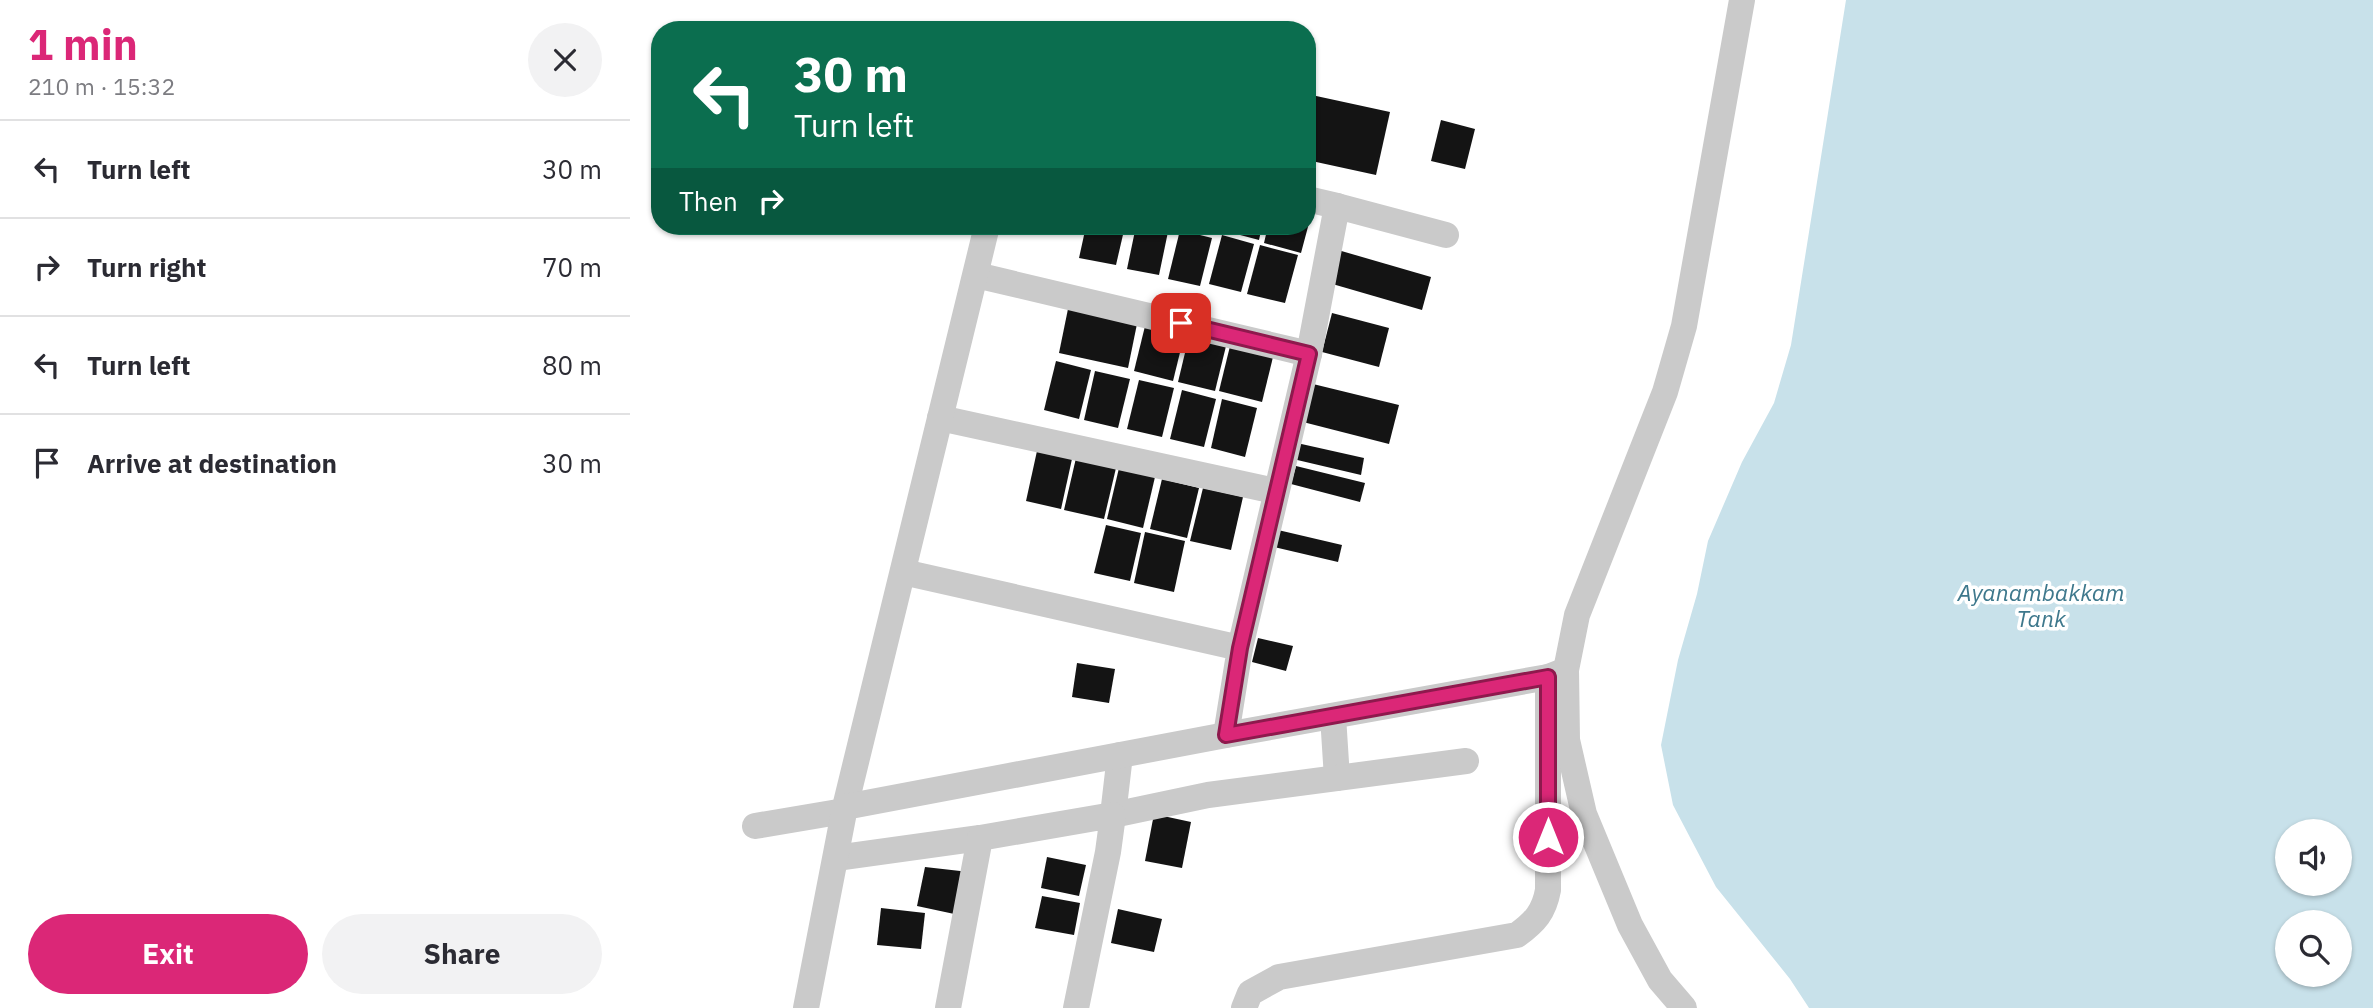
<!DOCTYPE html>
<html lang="en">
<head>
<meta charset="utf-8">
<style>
	:root { --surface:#fff; --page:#f2f2f3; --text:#2b2b33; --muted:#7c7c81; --line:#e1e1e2; --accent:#db2777 }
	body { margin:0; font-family:"IBM Plex Sans",sans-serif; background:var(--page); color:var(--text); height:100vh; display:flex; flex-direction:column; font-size:26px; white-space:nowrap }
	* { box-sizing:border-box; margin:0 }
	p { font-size:23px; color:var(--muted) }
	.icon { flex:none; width:38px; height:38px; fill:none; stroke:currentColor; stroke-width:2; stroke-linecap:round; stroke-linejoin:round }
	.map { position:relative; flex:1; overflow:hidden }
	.panel { display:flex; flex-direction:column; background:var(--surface); width:630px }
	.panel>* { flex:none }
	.top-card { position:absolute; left:21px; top:21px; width:665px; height:214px; border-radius:28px; box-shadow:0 2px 5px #0004; background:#0b6e4f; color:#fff; overflow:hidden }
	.buttons { position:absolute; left:1645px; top:819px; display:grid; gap:14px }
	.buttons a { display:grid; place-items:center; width:77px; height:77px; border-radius:50%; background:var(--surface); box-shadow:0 2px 5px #0004; font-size:35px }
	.pin { position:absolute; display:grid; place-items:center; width:60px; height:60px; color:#fff; margin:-30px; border-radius:14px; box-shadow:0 4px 10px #0006 }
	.me { position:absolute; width:77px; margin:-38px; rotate:0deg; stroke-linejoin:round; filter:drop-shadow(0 0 5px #0008) }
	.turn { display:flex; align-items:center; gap:24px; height:147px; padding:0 28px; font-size:32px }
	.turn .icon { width:91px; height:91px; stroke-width:2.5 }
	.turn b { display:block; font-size:49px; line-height:60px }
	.then { display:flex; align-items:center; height:66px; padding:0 28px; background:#0003; gap:14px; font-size:26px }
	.round { display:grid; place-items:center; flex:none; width:74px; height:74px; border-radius:37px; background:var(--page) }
	.summary { display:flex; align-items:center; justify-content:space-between; height:119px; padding:0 28px }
	h1 { font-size:42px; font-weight:700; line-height:52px; color:var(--accent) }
	.cta { display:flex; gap:14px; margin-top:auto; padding:14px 28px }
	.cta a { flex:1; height:80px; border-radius:42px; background:var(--accent); color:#fff; font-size:28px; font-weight:700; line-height:80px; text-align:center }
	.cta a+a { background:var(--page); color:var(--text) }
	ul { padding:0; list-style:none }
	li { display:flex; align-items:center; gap:21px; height:98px; padding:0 28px; border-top:2px solid var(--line) }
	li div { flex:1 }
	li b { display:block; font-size:26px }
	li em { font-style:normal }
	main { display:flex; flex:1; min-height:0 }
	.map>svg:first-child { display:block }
	.water { fill:#c8e1ea; fill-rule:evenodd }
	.building { fill:#141414 }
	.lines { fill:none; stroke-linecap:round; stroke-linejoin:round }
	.minor { stroke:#cacaca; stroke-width:26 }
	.route-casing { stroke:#8e194d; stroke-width:18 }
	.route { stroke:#db2777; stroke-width:12 }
	.labels { text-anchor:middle; stroke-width:7; stroke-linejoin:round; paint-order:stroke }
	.water-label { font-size:23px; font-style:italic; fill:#3e788c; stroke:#fff }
</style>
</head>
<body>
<main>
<section class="panel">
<div class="summary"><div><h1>1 min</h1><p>210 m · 15:32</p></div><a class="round"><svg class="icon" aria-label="close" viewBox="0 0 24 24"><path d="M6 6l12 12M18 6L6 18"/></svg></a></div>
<ul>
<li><svg class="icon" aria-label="left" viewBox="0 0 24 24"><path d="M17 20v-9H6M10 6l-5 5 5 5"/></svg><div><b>Turn left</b></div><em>30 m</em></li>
<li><svg class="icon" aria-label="right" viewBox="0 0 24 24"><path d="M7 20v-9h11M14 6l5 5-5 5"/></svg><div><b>Turn right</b></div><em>70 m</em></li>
<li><svg class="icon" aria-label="left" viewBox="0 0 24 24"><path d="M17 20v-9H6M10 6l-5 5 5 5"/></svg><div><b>Turn left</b></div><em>80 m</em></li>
<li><svg class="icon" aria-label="arrive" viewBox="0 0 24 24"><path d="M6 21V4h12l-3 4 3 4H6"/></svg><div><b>Arrive at destination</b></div><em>30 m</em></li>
</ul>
<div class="cta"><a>Exit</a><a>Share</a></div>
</section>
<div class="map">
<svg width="1743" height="1008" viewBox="0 0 1743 1008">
	<rect width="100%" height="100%" fill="#fff"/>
	<path class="water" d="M1216,0H1743V1008H1179L1160,979L1086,887L1043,805L1031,745L1048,660L1067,594L1078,541L1112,462L1144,403L1161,345ZM1657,831H1710V884H1657ZM1657,922H1710V975H1657Z"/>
	<g class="building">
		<polygon points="677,94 760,112 746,175 677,160"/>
		<polygon points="811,120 845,129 835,169 801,161"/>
		<polygon points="677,207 683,208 671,253 634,243 638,226 677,226"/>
		<polygon points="456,226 495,226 486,265 449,258"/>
		<polygon points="506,226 539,227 529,275 497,269"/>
		<polygon points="567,226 593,226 591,233"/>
		<polygon points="597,226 632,226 629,240 595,231"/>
		<polygon points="550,230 582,238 570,286 538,279"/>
		<polygon points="592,235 624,244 611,292 579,284"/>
		<polygon points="630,245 668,255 655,303 617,294"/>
		<polygon points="708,250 801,277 792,310 699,283"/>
		<polygon points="439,304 508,319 498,368 429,353"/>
		<polygon points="702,313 759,328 749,367 692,352"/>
		<polygon points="516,322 555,332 543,381 504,371"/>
		<polygon points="560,332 597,342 585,391 548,382"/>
		<polygon points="601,342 644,353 632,402 589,391"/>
		<polygon points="426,361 461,370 449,419 414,410"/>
		<polygon points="465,371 500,379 488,428 454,420"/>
		<polygon points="509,380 544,388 532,437 497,429"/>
		<polygon points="683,384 769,405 759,444 673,422"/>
		<polygon points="552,390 586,399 574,447 540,439"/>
		<polygon points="592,399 627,408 615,457 581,448"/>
		<polygon points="667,443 734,458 731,475 663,459"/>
		<polygon points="407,451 442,459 431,509 396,501"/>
		<polygon points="446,458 486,468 474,519 434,510"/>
		<polygon points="666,466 735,483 730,502 661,484"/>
		<polygon points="489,468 525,477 513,528 477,519"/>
		<polygon points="532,479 569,488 557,538 520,529"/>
		<polygon points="573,488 613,497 601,550 560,541"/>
		<polygon points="476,525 511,533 500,581 464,573"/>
		<polygon points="648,530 712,545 708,562 644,547"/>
		<polygon points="515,532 555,541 544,592 504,583"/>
		<polygon points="628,638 663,646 656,671 622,662"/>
		<polygon points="447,663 485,669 479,703 442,697"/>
		<polygon points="524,814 561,822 552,868 515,861"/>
		<polygon points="417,857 456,865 449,896 411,888"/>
		<polygon points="295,867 339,872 329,915 287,906"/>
		<polygon points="412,896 450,903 444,935 405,928"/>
		<polygon points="251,908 295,913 291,949 247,945"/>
		<polygon points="488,909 532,919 524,952 481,943"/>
	</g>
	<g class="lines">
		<g class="minor">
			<polyline points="677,199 707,206"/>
			<polyline points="346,275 679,354"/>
			<polyline points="310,418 645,491"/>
			<polyline points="273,572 610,648 596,735"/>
			<polyline points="610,648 679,354 707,206 816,235"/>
			<polyline points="703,716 707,778"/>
			<polyline points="490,755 483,815 578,795 836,761"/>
			<polyline points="215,807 357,226"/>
			<polyline points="125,826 214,811"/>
			<polyline points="206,858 350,838"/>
			<polyline points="176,1008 215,807 596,735 918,677 936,670"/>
			<polyline points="318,1008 350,838 483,815 478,852 446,1008"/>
			<path d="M614,1008L620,993L649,977L887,935C905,922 914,912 918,890V677"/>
			<polyline points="1054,1008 1030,980 1000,925 954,814 937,740 936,670 947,615 1035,392 1054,326 1112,0"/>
		</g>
	</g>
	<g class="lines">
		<defs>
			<polyline id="route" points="551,323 679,354 610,648 596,735 918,677 918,837"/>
		</defs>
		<use href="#route" class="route-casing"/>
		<use href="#route" class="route"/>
	</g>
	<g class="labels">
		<g class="water-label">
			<text x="1411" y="601">Ayanambakkam<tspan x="1411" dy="26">Tank</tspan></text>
		</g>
	</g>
</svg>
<div class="buttons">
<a><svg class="icon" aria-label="sound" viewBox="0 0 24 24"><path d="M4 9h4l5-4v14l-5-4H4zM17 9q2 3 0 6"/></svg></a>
<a><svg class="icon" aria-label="search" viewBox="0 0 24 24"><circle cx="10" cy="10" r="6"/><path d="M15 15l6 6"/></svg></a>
</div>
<div class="pin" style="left:551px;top:323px;background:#d93025"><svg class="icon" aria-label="arrive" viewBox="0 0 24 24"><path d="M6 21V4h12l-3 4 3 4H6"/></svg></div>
<svg class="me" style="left:918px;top:837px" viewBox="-20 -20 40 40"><circle r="17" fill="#db2777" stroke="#fff" stroke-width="3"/><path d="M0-11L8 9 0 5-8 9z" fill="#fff"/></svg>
<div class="top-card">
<div class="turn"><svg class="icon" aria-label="left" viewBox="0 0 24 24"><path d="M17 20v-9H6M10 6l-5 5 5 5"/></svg><div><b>30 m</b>Turn left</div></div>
<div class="then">Then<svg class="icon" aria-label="right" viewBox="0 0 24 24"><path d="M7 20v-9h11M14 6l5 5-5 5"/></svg></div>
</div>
</div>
</main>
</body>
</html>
